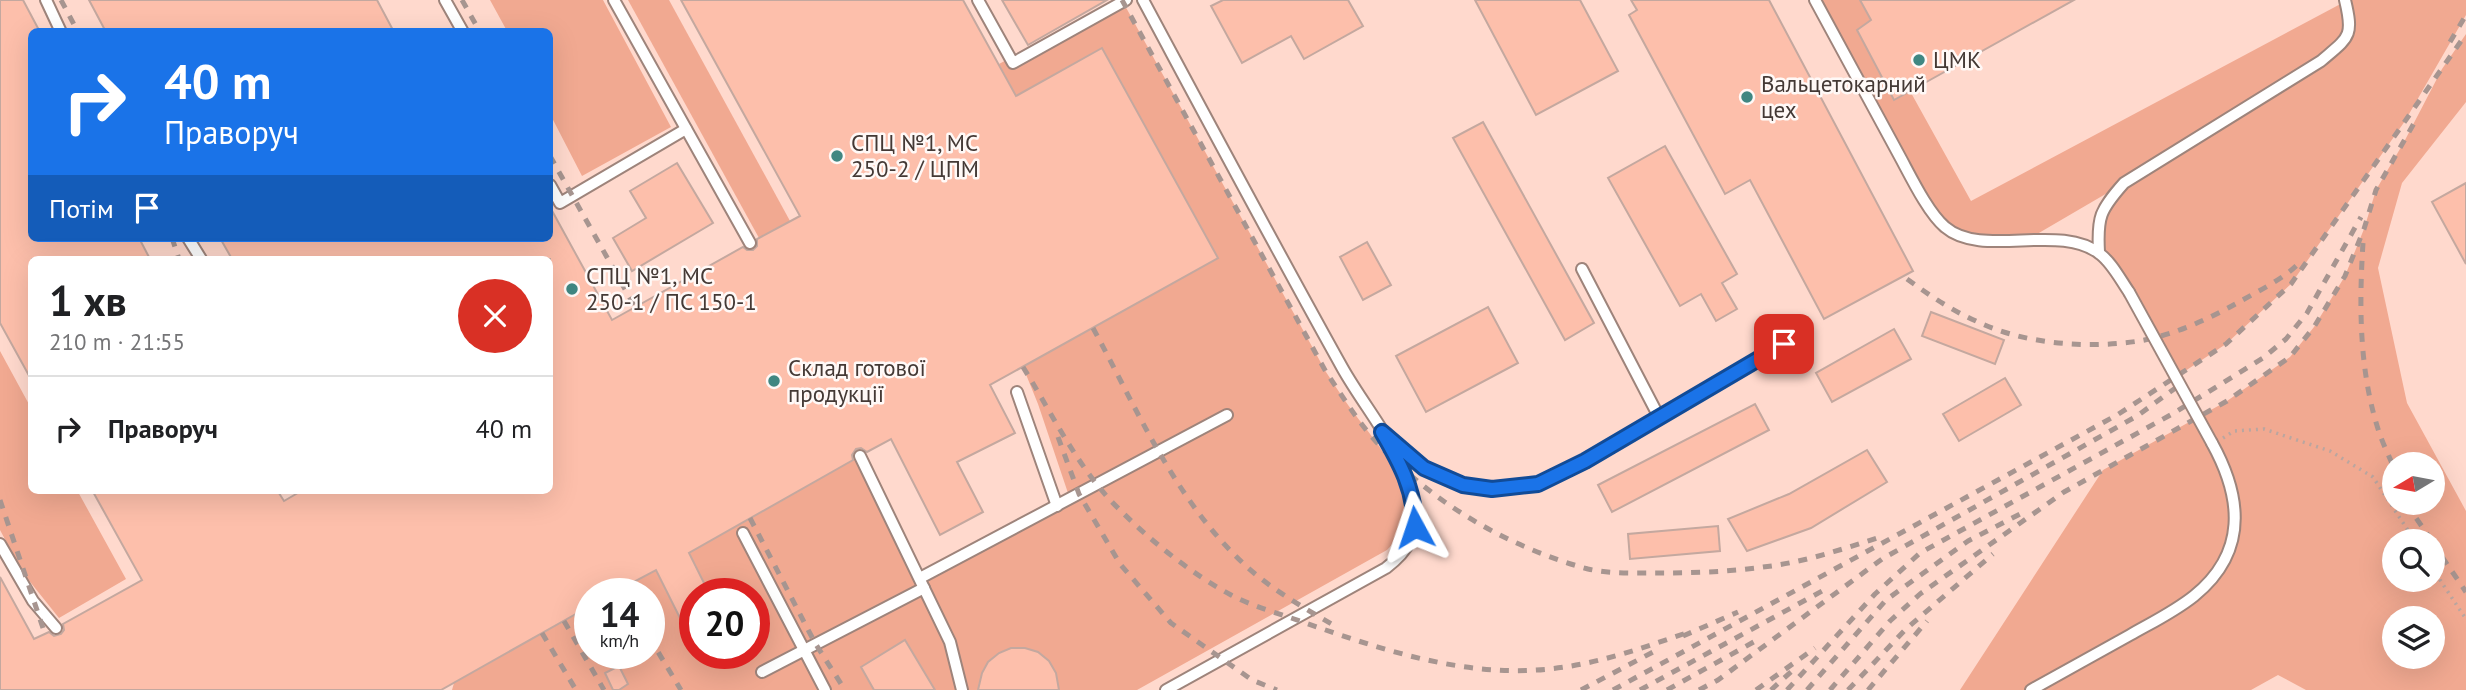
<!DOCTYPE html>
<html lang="uk">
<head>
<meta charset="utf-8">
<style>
	:root { --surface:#fff; --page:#f2f2f2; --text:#202124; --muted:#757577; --line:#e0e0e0 }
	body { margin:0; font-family:"PT Sans",sans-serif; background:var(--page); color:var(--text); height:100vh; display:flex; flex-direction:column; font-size:26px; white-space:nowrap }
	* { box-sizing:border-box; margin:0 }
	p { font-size:23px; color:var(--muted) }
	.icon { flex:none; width:38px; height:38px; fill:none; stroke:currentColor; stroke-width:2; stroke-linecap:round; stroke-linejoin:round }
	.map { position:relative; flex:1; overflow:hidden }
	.side { position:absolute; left:28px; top:256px; width:525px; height:238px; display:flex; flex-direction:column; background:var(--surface); border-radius:10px; box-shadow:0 7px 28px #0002 }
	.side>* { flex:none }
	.top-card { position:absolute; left:28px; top:28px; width:525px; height:214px; border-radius:10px; box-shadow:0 7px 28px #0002; background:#1a73e8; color:#fff; overflow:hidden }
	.needle { width:46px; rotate:260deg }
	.fabs { position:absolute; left:2382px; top:452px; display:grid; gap:14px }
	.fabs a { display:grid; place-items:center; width:63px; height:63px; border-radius:50%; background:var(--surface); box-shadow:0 7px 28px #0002; font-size:35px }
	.speed { position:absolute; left:574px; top:578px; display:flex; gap:14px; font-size:35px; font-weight:700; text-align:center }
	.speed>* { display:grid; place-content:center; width:91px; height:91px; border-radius:50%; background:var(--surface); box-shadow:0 7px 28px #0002; line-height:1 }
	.speed small { font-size:18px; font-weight:400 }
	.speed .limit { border:10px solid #d22; background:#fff; color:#111 }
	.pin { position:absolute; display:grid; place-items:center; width:60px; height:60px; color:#fff; margin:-30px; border-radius:14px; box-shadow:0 4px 10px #0006 }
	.me { position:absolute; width:77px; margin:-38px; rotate:355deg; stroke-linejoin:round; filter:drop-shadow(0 0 5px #0008) }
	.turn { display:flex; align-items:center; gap:24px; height:147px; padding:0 21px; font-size:32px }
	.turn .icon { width:91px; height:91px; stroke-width:2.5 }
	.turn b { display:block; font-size:49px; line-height:60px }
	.then { display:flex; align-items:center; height:66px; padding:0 21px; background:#0003; gap:14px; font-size:26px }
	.round { display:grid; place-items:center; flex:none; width:74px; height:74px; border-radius:37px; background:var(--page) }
	.overview { display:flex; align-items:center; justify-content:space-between; height:119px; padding:0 21px }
	h1 { font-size:42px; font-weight:700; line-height:52px }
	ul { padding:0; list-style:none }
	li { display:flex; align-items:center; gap:21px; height:105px; padding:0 21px; border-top:2px solid var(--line) }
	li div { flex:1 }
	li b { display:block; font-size:26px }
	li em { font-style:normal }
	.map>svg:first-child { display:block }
	.built { fill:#ffd9cd; fill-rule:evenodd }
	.green { fill:#f1a991; fill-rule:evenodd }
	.building { fill:#fdbfab; stroke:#c4a89f; stroke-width:2 }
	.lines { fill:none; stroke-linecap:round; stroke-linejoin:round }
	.service-casing { stroke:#9e847b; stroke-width:14 }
	.path { stroke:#baa6a0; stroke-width:3.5; stroke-dasharray:2 5; stroke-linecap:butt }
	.service { stroke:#fff; stroke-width:10 }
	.rail { stroke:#a79590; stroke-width:5; stroke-dasharray:9 9; stroke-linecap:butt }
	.service-bridge-casing { stroke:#9e847b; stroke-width:14; stroke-linecap:butt }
	.service-bridge { stroke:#fff; stroke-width:10 }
	.route-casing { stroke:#114b97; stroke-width:18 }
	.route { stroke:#1a73e8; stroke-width:12 }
	.poi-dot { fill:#408782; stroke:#fff9f7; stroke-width:2.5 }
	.labels { text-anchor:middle; stroke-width:5; stroke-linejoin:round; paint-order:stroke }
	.poi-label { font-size:23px; fill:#443935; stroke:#fff9f7; text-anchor:start }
</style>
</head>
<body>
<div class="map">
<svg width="2466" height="690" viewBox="0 0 2466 690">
	<rect width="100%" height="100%" fill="#ffe7e0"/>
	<path class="built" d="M0,0H2466V690H0ZM32,32H550V238H32ZM32,259H550V490H32ZM2394,464H2432V502H2394ZM2394,541H2432V579H2394ZM590,593H649V653H590ZM695,593H754V653H695ZM2394,618H2432V656H2394Z"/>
	<g class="green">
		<polygon points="490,0 603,0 671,127 582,176 550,114 550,32 507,31"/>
		<polygon points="628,0 669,0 790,221 759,238"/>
		<polygon points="1815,0 1860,0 1871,20 1857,30 1894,99 1910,91 1971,201 2348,0 2466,0 2466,15 2405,121 2291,284 2226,344 2176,377 2099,252 2098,224 2121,185 2027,240 1997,240 1946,229"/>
		<path d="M1123,2L1326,372C1336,387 1346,403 1357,417C1385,454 1432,506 1387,550L1137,690H452L454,683L590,606V653H649V593H613L860,456L920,578L1070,499L1038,404L1023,367L1218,258L1102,48L1016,96L999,64L1010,58L1013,63ZM695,593H754V653H695Z"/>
		<path d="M2466,34V102L2402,183L2378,268L2407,403L2466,511V690H2306L2278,675L2251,690H1960L2103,470L2227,401L2290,357L2314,327L2345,276L2364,229L2376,190L2404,142L2442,69ZM2394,464H2432V502H2394ZM2394,541H2432V579H2394ZM2394,618H2432V656H2394Z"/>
		<polygon points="0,351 31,408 32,490 77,490 126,579 59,618 23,573 0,530"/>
	</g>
	<g class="building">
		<polygon points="0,0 23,0 40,32 32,32 32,238 139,238 150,259 32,259 32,381 0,323"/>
		<polygon points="89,0 377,0 394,32 106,32"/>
		<polygon points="681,0 963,0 1016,96 1102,48 1218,258 990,385 1015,433 957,462 983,512 940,535 891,439 867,452 861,448 856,449 852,455 853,460 689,553 709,593 695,593 695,648 656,570 613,593 590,593 590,606 441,690 0,690 0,577 34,639 49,632 54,636 61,634 64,630 63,624 142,580 92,490 277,490 284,501 303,490 550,490 550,259 232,259 220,238 550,238 550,207 612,320 743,247 747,250 753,250 757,246 757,239 800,216"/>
		<polygon points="1002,0 1107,0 1028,45"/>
		<polygon points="1223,0 1348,0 1363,26 1304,59 1291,36 1242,63 1211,6"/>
		<polygon points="1475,0 1580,0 1618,71 1536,115"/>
		<polygon points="1631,0 1769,0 1913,271 1824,319 1750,180 1725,194 1629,15 1637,10"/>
		<polygon points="1860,0 2074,0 1894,100 1857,30 1871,20"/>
		<polygon points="1483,122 1594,323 1565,340 1453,138"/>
		<polygon points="1665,146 1737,274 1722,283 1737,309 1716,321 1701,294 1680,306 1608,178"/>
		<polygon points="677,163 713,223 632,271 613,238 646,218 630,191"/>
		<polygon points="2466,183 2466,264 2432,202"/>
		<polygon points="1367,242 1391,285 1363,300 1340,257"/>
		<polygon points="1488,307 1518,363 1426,412 1396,356"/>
		<polygon points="1931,312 2004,340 1995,364 1922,336"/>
		<polygon points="1894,329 1911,359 1832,402 1816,373"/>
		<polygon points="2005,378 2021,405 1959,441 1943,414"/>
		<polygon points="1755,404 1769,430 1612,512 1598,485"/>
		<polygon points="1867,450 1887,482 1811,528 1747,551 1728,519 1789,494"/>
		<polygon points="1718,526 1720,551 1630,559 1628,534"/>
		<polygon points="905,640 935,690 874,690 861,667"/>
		<polygon points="1011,648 1025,648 1038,652 1049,661 1056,673 1059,690 978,690 982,673 988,662 999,653"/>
		<polygon points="619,666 628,684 619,690 613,690 605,673"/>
	</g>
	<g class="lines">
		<defs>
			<g id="service">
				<polyline points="46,0 61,32"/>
				<polyline points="445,0 463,32"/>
				<polyline points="614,0 750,243"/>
				<polyline points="978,0 1013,63 1126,0"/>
				<path d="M1143,0C1209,123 1275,247 1343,369C1368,413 1406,454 1414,505C1419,534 1408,551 1386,568L1166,690"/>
				<path d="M1815,0C1843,52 1871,103 1899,155C1910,175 1928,213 1945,227C1982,259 2060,222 2100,254C2112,263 2120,279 2129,292"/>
				<polyline points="550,185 560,203 686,129"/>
				<polyline points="188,238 201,259"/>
				<path d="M2099,252C2097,217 2100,210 2124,183L2321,61C2349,37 2354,37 2345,0"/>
				<polyline points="1582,269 1659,417"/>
				<polyline points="1017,392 1057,506"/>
				<polyline points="1390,438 1424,469 1463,485 1492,489 1538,483 1585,461 1784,344"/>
				<polyline points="860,456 950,642 962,690"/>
				<polyline points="743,533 825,690"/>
				<polyline points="0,544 33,601 56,628"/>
				<polyline points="920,578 1227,415"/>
				<polyline points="762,672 924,588"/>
				<path d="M2031,690C2064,672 2097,653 2130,635C2151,623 2174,612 2194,596C2247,553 2243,499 2212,443"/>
			</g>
		</defs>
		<use href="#service" class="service-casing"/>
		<g class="path">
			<polyline points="2223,438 2234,431 2264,429 2330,451 2373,477 2415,541"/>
			<polyline points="2432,568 2466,619"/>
		</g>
		<use href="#service" class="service"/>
		<g class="rail">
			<polyline points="61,0 78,32"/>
			<polyline points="462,0 480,32"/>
			<path d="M1122,0L1326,372C1341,394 1355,417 1372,437C1428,501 1507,547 1588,569C1610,574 1634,573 1657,573C1692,573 1728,572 1763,567C1801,563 1840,550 1877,538"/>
			<polyline points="2450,42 2466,15"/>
			<polyline points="550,156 635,307"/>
			<polyline points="172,238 179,259"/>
			<path d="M2363,243C2359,306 2359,371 2379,432C2383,444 2389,456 2394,468"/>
			<path d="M1907,279C1929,295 1951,310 1976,321C2023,344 2087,349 2139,341C2174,335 2209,319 2239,302C2260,290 2286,278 2302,260"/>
			<path d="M1093,328C1137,409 1175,500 1244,564C1269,588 1307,610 1337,627"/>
			<path d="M1023,367C1053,415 1079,471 1121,511C1152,542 1192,574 1231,595C1252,606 1277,613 1300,621C1379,649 1464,678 1549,669C1599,664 1645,647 1692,631"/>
			<polyline points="1058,437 1079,494 1120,564 1171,623 1252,680 1277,690"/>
			<polyline points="0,500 45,634"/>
			<polyline points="2409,502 2414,515 2432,541"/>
			<polyline points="750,518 815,643 845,690"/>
			<polyline points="2432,542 2466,592"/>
			<polyline points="623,588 625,593"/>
			<polyline points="564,621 604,690"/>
			<polyline points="542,633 576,690"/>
			<polyline points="1683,636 1738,612"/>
			<polyline points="649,637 681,690"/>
			<polyline points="1581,690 1653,652"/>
			<polyline points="1613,690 2117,415 2226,344 2291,284 2466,34"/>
			<polyline points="1640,690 1824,590"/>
			<polyline points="1667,690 1759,639"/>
			<polyline points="1699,690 1718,680 1882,559 2137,416 2185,381"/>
			<polyline points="1756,690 1815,648"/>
			<polyline points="1771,690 1794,669"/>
			<polyline points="1787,690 1875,594 1920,553 2174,413 2263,358 2286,339 2307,313 2361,217"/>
			<polyline points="1807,690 1886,600 1968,541 2020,514"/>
			<polyline points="1830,690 1890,621 1920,594 2064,492 2227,401 2290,357 2314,327 2345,276 2364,229 2376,190 2417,118"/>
			<polyline points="1848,690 1906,629 1993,554"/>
			<polyline points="1868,690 1927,621"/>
		</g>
		<defs>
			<polyline id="service-bridge" points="2129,292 2212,443"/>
		</defs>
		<use href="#service-bridge" class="service-bridge-casing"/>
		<use href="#service-bridge" class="service-bridge"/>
	</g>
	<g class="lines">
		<defs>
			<path id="route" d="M1415,527C1415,490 1400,463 1382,432L1424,468L1463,485L1492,489L1538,484L1585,461L1784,344"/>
		</defs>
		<use href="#route" class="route-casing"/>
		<use href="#route" class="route"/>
	</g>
	<g class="poi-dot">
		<circle cx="1919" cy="60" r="7"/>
		<circle cx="1747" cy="97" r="7"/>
		<circle cx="837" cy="156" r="7"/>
		<circle cx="572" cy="289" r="7"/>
		<circle cx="774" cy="381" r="7"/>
	</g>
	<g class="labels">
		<g class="poi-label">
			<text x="1933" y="68">ЦМК</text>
			<text x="1761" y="92">Вальцетокарний<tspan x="1761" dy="26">цех</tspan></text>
			<text x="851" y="151">СПЦ №1, МС<tspan x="851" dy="26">250-2 / ЦПМ</tspan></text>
			<text x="586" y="284">СПЦ №1, МС<tspan x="586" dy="26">250-1 / ПС 150-1</tspan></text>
			<text x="788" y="376">Склад готової<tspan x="788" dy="26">продукції</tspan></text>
		</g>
	</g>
</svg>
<div class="fabs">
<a><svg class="needle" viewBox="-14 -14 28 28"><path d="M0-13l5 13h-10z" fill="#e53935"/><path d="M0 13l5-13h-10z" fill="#757577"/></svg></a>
<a><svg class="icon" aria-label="search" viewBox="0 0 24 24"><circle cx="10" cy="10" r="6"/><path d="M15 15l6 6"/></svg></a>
<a><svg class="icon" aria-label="layers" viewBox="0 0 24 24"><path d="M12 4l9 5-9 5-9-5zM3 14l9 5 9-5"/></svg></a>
</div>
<div class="speed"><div>14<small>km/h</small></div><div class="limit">20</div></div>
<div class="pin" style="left:1784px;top:344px;background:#d93025"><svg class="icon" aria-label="arrive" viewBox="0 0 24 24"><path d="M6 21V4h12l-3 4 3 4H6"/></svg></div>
<svg class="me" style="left:1415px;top:527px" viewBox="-20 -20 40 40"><path d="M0-17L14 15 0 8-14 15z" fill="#1a73e8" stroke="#fff" stroke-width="4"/></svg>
<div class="top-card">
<div class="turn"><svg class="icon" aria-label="right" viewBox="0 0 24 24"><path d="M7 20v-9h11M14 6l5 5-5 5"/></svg><div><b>40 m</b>Праворуч</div></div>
<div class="then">Потім<svg class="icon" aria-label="arrive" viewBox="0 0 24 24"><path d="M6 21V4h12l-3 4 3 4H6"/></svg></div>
</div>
<section class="side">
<div class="overview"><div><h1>1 хв</h1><p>210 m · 21:55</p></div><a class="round" style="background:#d93025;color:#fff"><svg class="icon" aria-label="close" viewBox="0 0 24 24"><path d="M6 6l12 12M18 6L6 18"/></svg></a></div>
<ul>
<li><svg class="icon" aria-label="right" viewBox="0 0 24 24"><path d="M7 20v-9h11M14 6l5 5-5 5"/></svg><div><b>Праворуч</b></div><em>40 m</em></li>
</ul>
</section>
</div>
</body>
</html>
